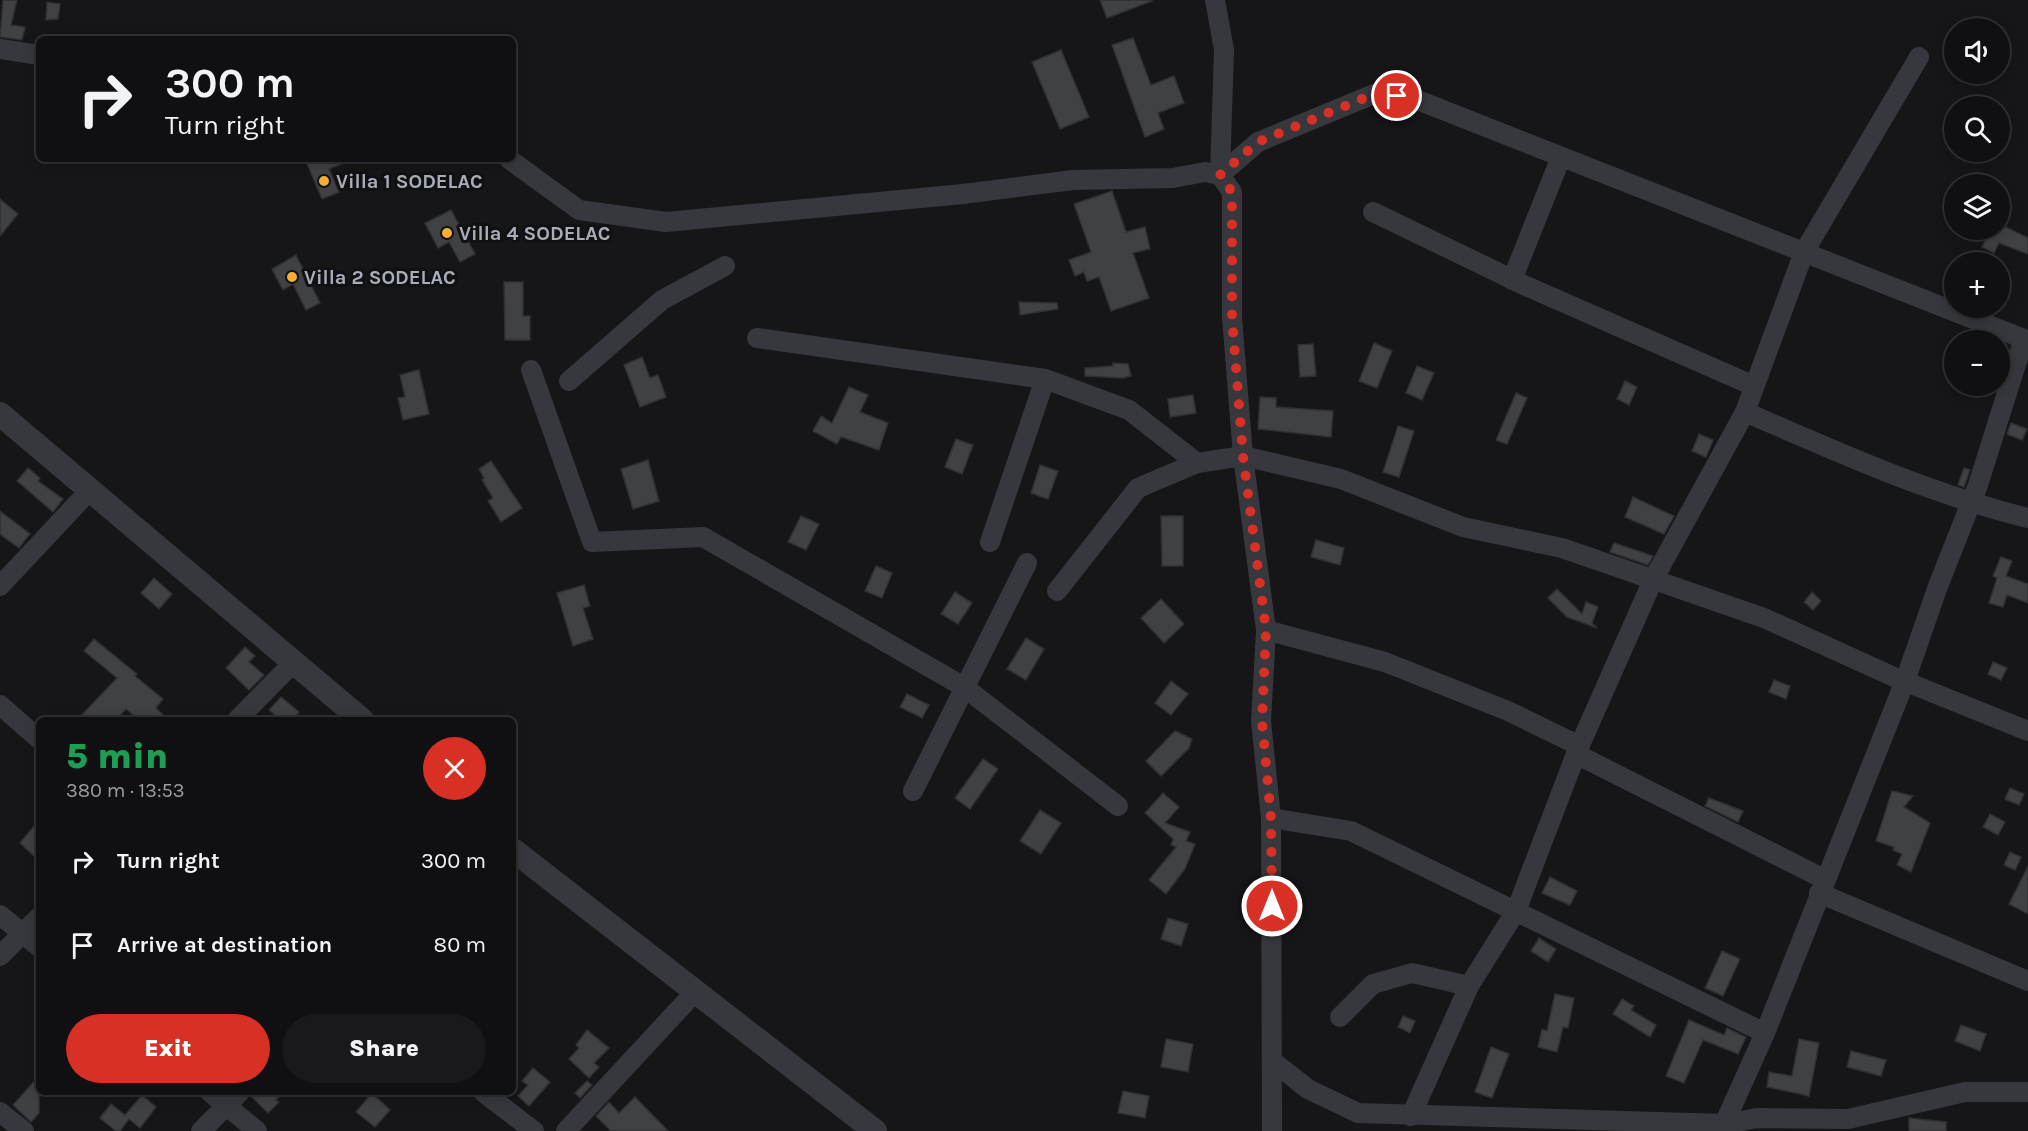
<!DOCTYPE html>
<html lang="en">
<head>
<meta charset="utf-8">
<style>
	:root { --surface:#101012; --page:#19191b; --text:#f1f3f6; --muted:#9c9d9f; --line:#303032; --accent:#d93025 }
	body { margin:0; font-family:Karla,sans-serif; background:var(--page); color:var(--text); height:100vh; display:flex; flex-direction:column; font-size:22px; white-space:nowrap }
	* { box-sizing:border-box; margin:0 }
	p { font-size:20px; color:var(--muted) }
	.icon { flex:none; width:33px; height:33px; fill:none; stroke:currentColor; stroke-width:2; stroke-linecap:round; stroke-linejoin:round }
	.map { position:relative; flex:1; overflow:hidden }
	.drawer { position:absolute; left:36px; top:717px; width:480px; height:378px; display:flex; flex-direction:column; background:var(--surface); border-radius:9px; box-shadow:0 3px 15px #0003,0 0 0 2px var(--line) }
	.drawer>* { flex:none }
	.guide { position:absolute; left:36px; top:36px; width:480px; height:126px; border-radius:9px; box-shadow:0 3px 15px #0003,0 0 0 2px var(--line); background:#101012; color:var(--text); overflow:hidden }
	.buttons { position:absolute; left:1944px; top:18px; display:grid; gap:12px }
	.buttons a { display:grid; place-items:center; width:66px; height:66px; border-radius:50%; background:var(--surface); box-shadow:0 3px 15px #0003,0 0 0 2px var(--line); font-size:30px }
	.pin { position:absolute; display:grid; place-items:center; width:51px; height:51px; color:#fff; margin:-26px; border:3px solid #fff; border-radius:50%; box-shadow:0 2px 6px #0007 }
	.me { position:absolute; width:66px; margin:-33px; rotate:0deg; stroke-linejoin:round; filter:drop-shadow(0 0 4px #0008) }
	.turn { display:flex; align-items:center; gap:21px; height:126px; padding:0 30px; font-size:27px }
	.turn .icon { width:78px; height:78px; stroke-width:2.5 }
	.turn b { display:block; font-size:42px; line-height:51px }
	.round { display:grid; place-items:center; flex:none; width:63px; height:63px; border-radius:32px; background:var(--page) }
	.overview { display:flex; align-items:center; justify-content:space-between; height:102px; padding:0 30px }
	h1 { font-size:36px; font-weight:800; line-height:45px; color:#1e9e55 }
	.primary-button { display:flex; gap:12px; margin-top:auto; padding:12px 30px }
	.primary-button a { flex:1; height:69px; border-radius:36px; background:var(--accent); color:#fff; font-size:24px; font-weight:800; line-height:69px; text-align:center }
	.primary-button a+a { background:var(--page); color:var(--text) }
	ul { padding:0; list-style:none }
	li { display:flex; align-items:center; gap:18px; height:84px; padding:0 30px }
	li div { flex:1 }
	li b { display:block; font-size:22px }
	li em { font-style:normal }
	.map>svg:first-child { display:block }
	.building { fill:#404145; stroke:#303034; stroke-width:1.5 }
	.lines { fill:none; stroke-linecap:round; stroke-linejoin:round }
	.minor { stroke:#37383d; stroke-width:20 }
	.tertiary { stroke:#37383d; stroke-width:24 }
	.route { stroke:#d93025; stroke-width:10; stroke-dasharray:0 18 }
	.poi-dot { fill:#f2b134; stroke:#111113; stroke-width:2 }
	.labels { text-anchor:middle; stroke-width:6; stroke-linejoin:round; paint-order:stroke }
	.poi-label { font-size:20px; font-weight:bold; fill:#a8adb8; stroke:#111113; text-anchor:start }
</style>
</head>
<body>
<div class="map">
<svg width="2028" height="1131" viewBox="0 0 2028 1131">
	<rect width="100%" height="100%" fill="#161618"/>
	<g class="building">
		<polygon points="3,0 17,0 11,25 25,27 22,40 0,37"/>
		<polygon points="1100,0 1152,0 1152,1 1107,18"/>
		<polygon points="47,2 60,4 58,19 46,20"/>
		<polygon points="1133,38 1151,85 1174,76 1184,103 1158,113 1164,129 1145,137 1112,45"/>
		<polygon points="1061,50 1089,117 1060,129 1032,62"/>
		<polygon points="305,159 354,159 329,169 339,192 322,199"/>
		<polygon points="1112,191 1126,232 1145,227 1150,249 1133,253 1149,298 1111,311 1099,277 1087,281 1084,272 1075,276 1069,260 1091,252 1074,204"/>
		<polygon points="0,199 18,214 0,236"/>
		<polygon points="451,210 475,254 460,262 449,242 438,248 425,223"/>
		<polygon points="2000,224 2028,238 2028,254 1999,243 1994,253 1982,247 1991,230 2000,230"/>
		<polygon points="296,255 320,303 306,310 293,284 283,290 272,269"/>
		<polygon points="504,282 523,282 523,316 530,316 530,340 505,340"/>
		<polygon points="1019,302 1057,303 1058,309 1020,315"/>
		<polygon points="1374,343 1392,351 1377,388 1359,381"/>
		<polygon points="1313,344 1316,376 1300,377 1298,345"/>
		<polygon points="642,357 650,378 658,375 666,397 640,407 624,365"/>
		<polygon points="1113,363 1128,364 1131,376 1122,378 1085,376 1085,368 1113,366"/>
		<polygon points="1417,366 1434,373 1422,400 1406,393"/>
		<polygon points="419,370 429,414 403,420 398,398 405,397 400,375"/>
		<polygon points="1625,381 1637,387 1629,405 1617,399"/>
		<polygon points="849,387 868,395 860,412 888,423 879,450 841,437 837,444 813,431 821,416 832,423"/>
		<polygon points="1516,393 1527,398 1507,444 1496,440"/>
		<polygon points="1193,395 1196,413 1170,417 1168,399"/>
		<polygon points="1260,397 1276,398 1276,407 1333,411 1331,437 1258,429"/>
		<polygon points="2011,423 2027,429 2022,440 2007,434"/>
		<polygon points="1398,426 1414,431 1399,477 1383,472"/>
		<polygon points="1699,434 1713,440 1706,457 1692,451"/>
		<polygon points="956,439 973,445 962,474 945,467"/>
		<polygon points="648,460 659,501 633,509 621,469"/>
		<polygon points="491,461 522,508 501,522 488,501 493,498 482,480 484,478 479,469"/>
		<polygon points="1040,465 1058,471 1048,499 1031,493"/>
		<polygon points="28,468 40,478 38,481 63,499 53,512 17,481"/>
		<polygon points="1964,468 1970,470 1964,487 1958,485"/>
		<polygon points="1633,497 1674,516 1664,534 1625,517"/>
		<polygon points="0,511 30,534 19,548 0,534"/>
		<polygon points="801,516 819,524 806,550 788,542"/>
		<polygon points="1161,516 1183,516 1183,566 1162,566"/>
		<polygon points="1316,540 1344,548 1340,565 1311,557"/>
		<polygon points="1614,543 1653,556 1648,565 1610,552"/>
		<polygon points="2001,557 2012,561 2006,576 2028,584 2028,603 2007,595 2003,607 1989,603 1997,578 1993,576"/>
		<polygon points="876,566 892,573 882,598 865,591"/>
		<polygon points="154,578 172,594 159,609 141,593"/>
		<polygon points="584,585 590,606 583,608 593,639 573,646 557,593"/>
		<polygon points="1557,589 1582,614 1586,602 1598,607 1592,623 1597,628 1567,617 1548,598"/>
		<polygon points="955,592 972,603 958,624 941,614"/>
		<polygon points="1812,592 1821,601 1813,610 1804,602"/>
		<polygon points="1161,599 1184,624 1164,643 1141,618"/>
		<polygon points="1026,638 1044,649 1026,680 1007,669"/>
		<polygon points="94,639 137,674 135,676 163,699 156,708 168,720 139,720 126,709 116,720 77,720 117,678 84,651"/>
		<polygon points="245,647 255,656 249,662 264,675 249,690 226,668"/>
		<polygon points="1993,662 2007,668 2001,680 1988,674"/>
		<polygon points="1774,680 1790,686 1786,699 1769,692"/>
		<polygon points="1171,681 1188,694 1171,715 1155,703"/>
		<polygon points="907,694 929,705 922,718 900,707"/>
		<polygon points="281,697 299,712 292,720 281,720 269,710"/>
		<polygon points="1175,731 1192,739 1189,748 1161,776 1146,761"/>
		<polygon points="983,759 998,769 970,809 955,798"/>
		<polygon points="2010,788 2024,794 2019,805 2005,799"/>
		<polygon points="1892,791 1913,796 1904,807 1930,823 1911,872 1897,865 1902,854 1893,850 1894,847 1876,841"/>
		<polygon points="1163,793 1179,807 1165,823 1190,832 1186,841 1195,844 1185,869 1166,894 1149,880 1176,847 1171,845 1173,839 1145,813"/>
		<polygon points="1709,798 1743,811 1738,822 1705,806"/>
		<polygon points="1040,810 1061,823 1041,854 1020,841"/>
		<polygon points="1990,814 2005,822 1998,835 1983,827"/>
		<polygon points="39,820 39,861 20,843"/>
		<polygon points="2010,852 2021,857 2015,870 2004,865"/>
		<polygon points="2028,866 2028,914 2009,904"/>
		<polygon points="1550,877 1577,891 1570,905 1542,893"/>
		<polygon points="1168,918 1188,924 1181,946 1161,939"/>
		<polygon points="1539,938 1556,949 1548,962 1531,951"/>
		<polygon points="1722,951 1740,959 1723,996 1705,988"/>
		<polygon points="1555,994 1574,998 1568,1028 1563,1027 1557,1052 1538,1047 1542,1029 1547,1031"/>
		<polygon points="1622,999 1634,1006 1631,1010 1656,1025 1650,1037 1613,1014"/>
		<polygon points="1403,1016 1415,1021 1410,1033 1398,1027"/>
		<polygon points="1689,1020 1724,1035 1727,1028 1746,1037 1738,1054 1703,1040 1684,1083 1666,1076"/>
		<polygon points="1961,1025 1986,1034 1980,1051 1955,1041"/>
		<polygon points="587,1030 609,1048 594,1063 599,1067 589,1078 569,1059 579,1048 576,1045"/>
		<polygon points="1166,1039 1193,1044 1188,1072 1161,1067"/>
		<polygon points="1799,1039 1819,1043 1809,1096 1767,1087 1769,1072 1792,1076"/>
		<polygon points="1491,1047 1509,1054 1492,1098 1475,1092"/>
		<polygon points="1851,1051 1886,1060 1881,1076 1847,1067"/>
		<polygon points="533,1068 550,1082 529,1106 518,1096 528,1085 522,1081"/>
		<polygon points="39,1076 39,1113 31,1122 13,1105"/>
		<polygon points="587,1081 592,1085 580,1098 575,1093"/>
		<polygon points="1123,1091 1149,1096 1145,1118 1118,1113"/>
		<polygon points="252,1092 283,1092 276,1100 279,1102 268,1113 251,1096"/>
		<polygon points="372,1093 390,1110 375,1127 356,1112"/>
		<polygon points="142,1095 156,1107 140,1128 129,1119 120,1131 116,1131 100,1118 111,1104 125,1115"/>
		<polygon points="635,1097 668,1131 611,1131 596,1116 609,1102 619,1113"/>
		<polygon points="1909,1118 1946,1122 1946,1131 1909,1131"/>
	</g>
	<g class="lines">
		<g class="minor">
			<polyline points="1215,0 1224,50 1220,175"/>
			<polyline points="0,49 39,55"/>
			<polyline points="509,159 579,210 666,222 963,194 1073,180 1173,178 1205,172 1220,175 1232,192 1232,317 1243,456 1266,630 1261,721 1271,818 1272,1131"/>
			<polyline points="1220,175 1258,142 1379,92 1415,99 2024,339 1978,485 1938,586 1905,681 1765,1033 1721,1131"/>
			<polyline points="1373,212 1526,286 1754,386"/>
			<polyline points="1512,280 1561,157"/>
			<polyline points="757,338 1045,379 1129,410 1197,463"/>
			<polyline points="531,370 592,542 703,537 964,687 1118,806"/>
			<polyline points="569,381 662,300 725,266"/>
			<path d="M1745,412C1838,452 1929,494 2028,518"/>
			<polyline points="990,542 1045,379"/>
			<polyline points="0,586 90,490"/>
			<polyline points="1057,591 1138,488 1197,463 1243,456 1341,479 1463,527 1562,548 1764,618 1894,677 2028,731"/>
			<polyline points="1266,630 1385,662 1508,711 1580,746"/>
			<polyline points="0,705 39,739"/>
			<polyline points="237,720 295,661"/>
			<polyline points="1576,754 1824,879"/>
			<polyline points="913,791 1027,563"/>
			<polyline points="1271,818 1351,831 1765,1033"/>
			<polyline points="1819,893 2028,981"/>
			<polyline points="0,915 39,947"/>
			<polyline points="0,956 39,917"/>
			<polyline points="1340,1017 1373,984 1412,973 1469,986"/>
			<polyline points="1272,1061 1308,1089 1358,1113 1725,1124 1757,1118 1848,1119 1965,1092 2028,1092"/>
			<polyline points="210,1092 257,1131"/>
			<polyline points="483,1092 534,1131"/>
			<polyline points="0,1112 24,1131"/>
			<polyline points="1411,1116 1469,986 1516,911 1576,754 1653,580 1745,412 1804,252 1919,57"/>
			<polyline points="201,1131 240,1092"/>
			<polyline points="566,1131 695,992"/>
		</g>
		<g class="tertiary">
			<polyline points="0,414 362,720"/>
			<polyline points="513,850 875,1131"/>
		</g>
	</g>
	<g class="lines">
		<polyline class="route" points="1272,906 1271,818 1262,721 1266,630 1243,456 1232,317 1232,192 1220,175 1258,142 1379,92 1397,96"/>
	</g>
	<g class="poi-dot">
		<circle cx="324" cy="181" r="6"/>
		<circle cx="447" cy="233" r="6"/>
		<circle cx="292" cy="277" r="6"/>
	</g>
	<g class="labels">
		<g class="poi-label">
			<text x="336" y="188">Villa 1 SODELAC</text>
			<text x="459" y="240">Villa 4 SODELAC</text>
			<text x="304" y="284">Villa 2 SODELAC</text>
		</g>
	</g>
</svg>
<div class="buttons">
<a><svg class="icon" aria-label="sound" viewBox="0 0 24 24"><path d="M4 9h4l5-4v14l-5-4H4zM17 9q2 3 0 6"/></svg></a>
<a><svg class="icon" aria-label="search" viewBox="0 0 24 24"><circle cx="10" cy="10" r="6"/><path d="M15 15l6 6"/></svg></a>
<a><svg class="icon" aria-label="layers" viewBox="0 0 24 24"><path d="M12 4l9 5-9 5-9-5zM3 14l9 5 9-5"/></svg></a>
<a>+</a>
<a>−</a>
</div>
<div class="pin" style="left:1397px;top:96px;background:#d93025"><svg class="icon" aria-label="arrive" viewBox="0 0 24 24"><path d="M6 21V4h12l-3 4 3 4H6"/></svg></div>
<svg class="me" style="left:1272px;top:906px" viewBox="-20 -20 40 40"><circle r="17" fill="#d93025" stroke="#fff" stroke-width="3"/><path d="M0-11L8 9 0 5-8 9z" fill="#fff"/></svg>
<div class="guide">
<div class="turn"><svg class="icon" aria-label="right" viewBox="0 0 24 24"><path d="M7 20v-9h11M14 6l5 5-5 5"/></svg><div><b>300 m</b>Turn right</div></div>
</div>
<section class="drawer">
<div class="overview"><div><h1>5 min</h1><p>380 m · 13:53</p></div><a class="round" style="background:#d93025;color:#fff"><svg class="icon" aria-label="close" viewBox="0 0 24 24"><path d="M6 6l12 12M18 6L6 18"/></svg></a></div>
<ul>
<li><svg class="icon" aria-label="right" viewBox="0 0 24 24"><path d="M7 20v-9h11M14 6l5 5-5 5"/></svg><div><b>Turn right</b></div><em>300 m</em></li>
<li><svg class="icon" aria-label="arrive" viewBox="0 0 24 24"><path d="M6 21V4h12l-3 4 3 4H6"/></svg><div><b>Arrive at destination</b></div><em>80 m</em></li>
</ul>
<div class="primary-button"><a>Exit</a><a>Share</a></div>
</section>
</div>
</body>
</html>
